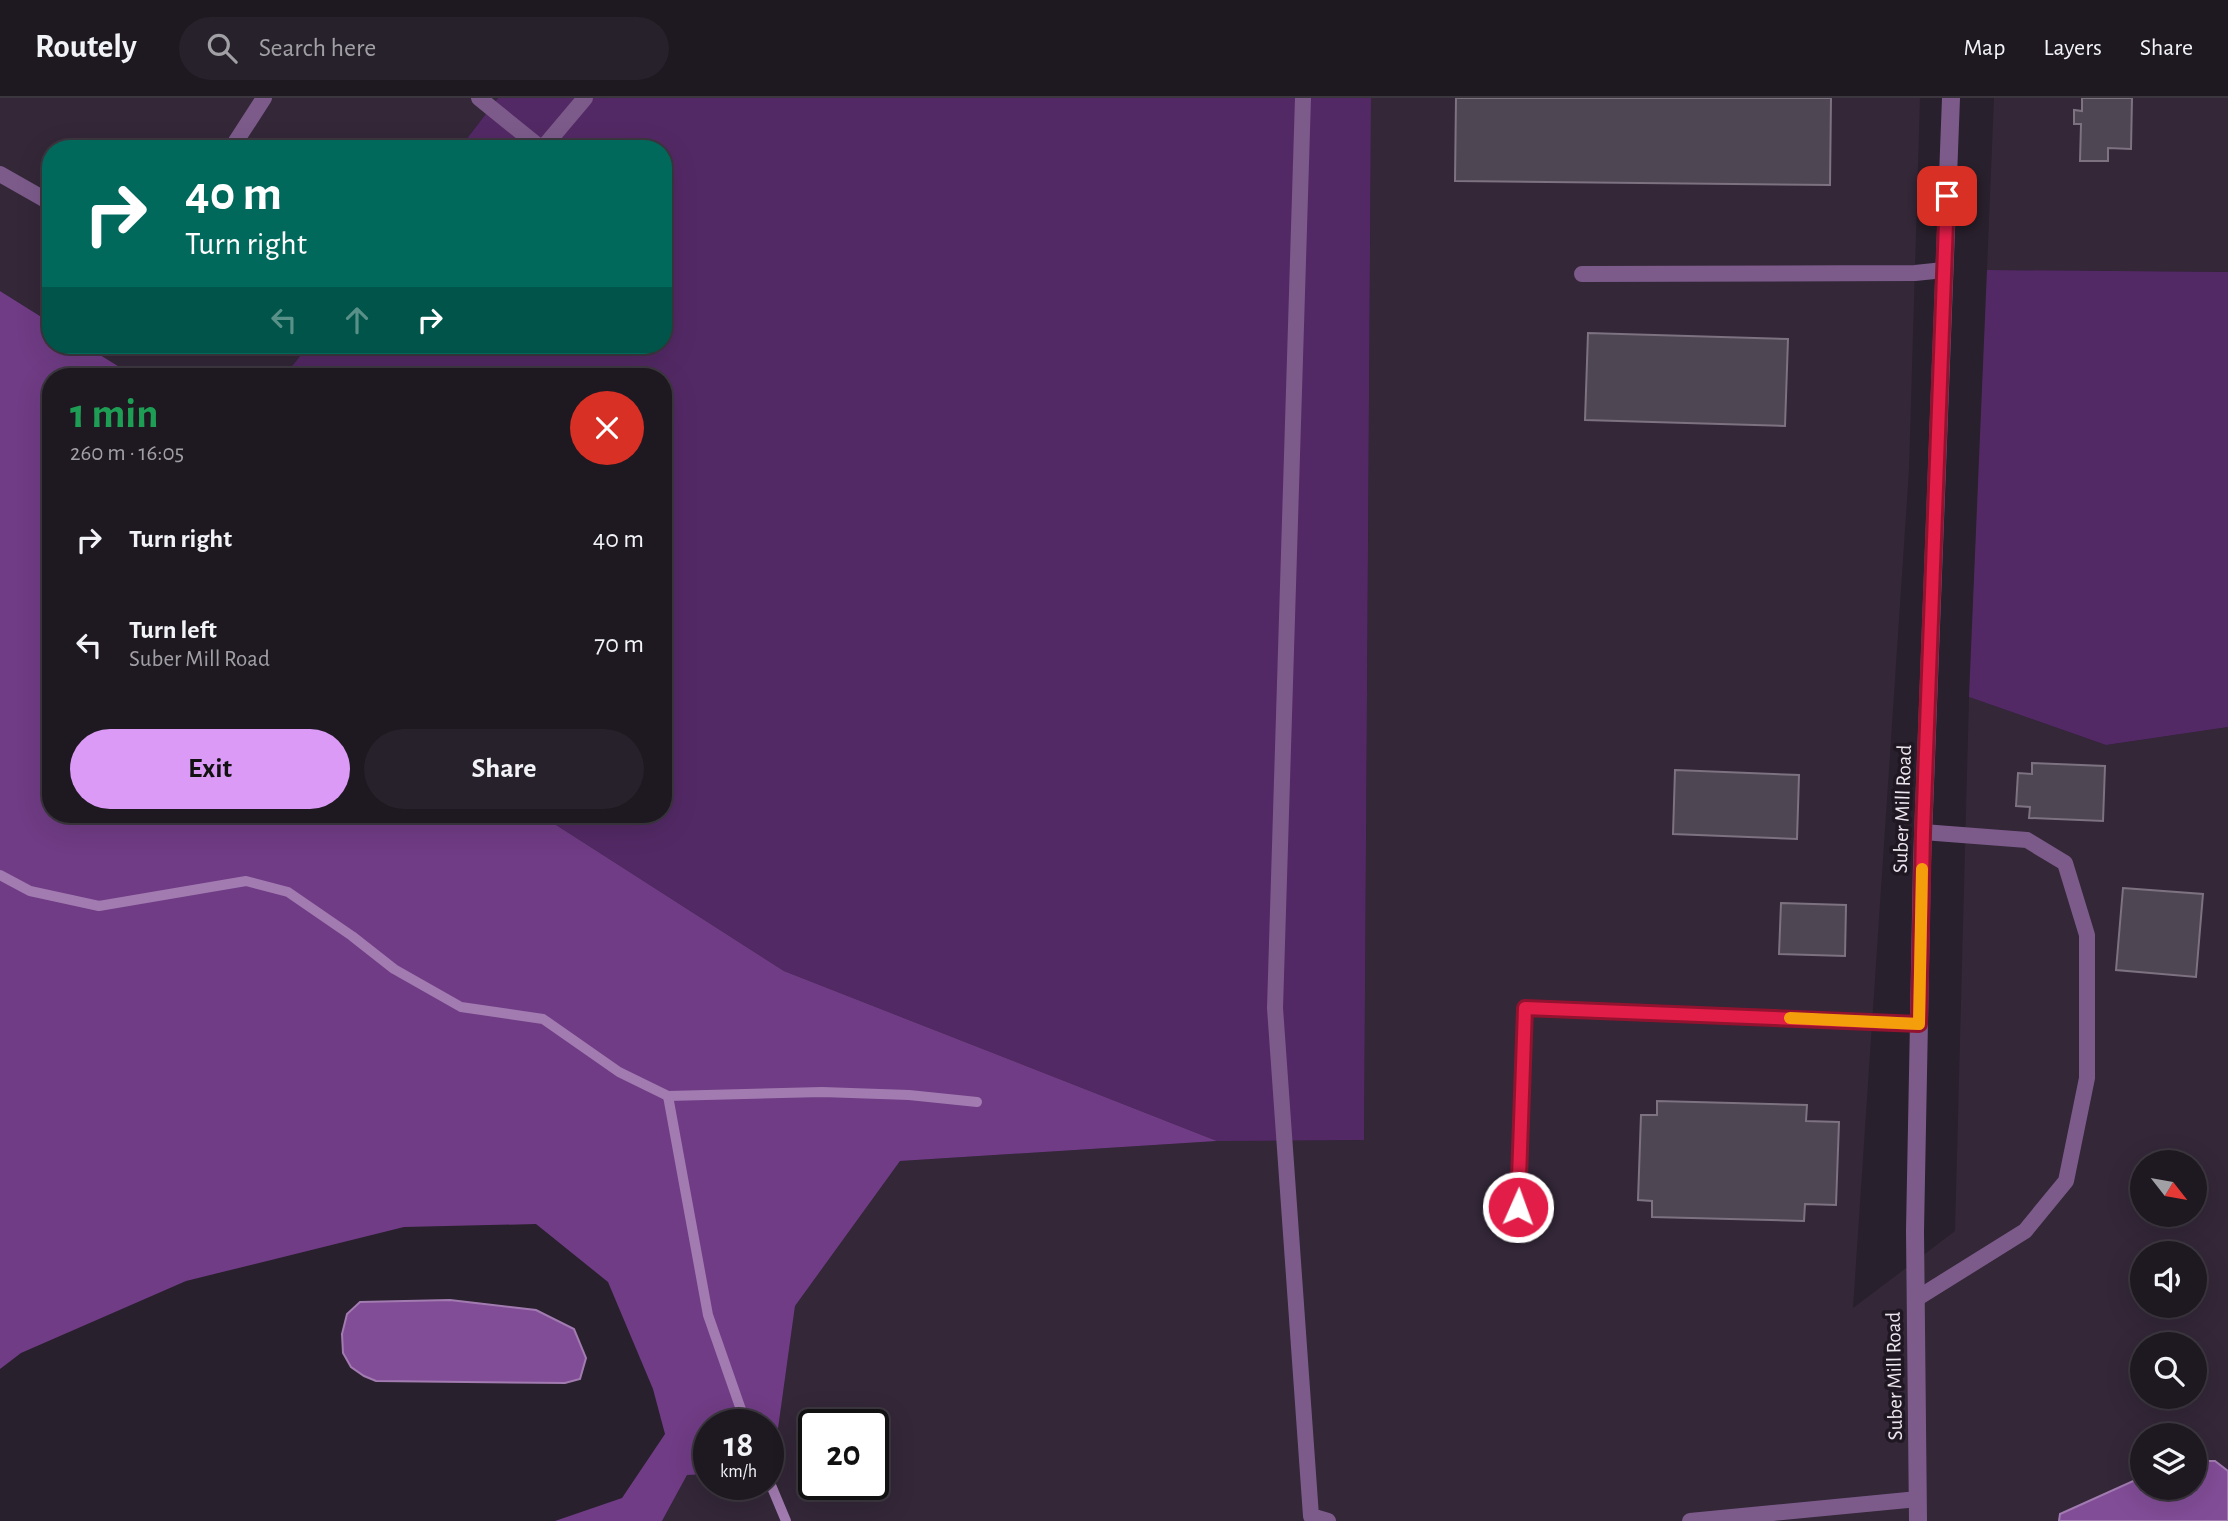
<!DOCTYPE html>
<html lang="en">
<head>
<meta charset="utf-8">
<style>
	:root { --surface:#1e1821; --page:#26212a; --text:#f1f3f6; --muted:#a1a0a5; --line:#3c373f; --accent:#da9af6 }
	body { margin:0; font-family:"Alegreya Sans",sans-serif; background:var(--page); color:var(--text); height:100vh; display:flex; flex-direction:column; font-size:26px; white-space:nowrap }
	* { box-sizing:border-box; margin:0 }
	p { font-size:23px; color:var(--muted) }
	.icon { flex:none; width:38px; height:38px; fill:none; stroke:currentColor; stroke-width:2; stroke-linecap:round; stroke-linejoin:round }
	.map { position:relative; flex:1; overflow:hidden }
	.sheet { position:absolute; left:42px; top:270px; width:630px; height:455px; display:flex; flex-direction:column; background:var(--surface); border-radius:28px; box-shadow:0 7px 28px #0002,0 0 0 2px var(--line) }
	.sheet>* { flex:none }
	.hud { position:absolute; left:42px; top:42px; width:630px; height:214px; border-radius:28px; box-shadow:0 7px 28px #0002,0 0 0 2px var(--line); background:#00695c; color:#fff; overflow:hidden }
	.needle { width:46px; rotate:121deg }
	.tools { position:absolute; left:2130px; top:1052px; display:grid; gap:14px }
	.tools a { display:grid; place-items:center; width:77px; height:77px; border-radius:50%; background:var(--surface); box-shadow:0 7px 28px #0002,0 0 0 2px var(--line); font-size:35px }
	.speed { position:absolute; left:693px; top:1311px; display:flex; gap:14px; font-size:35px; font-weight:700; text-align:center }
	.speed>* { display:grid; place-content:center; width:91px; height:91px; border-radius:50%; background:var(--surface); box-shadow:0 7px 28px #0002,0 0 0 2px var(--line); line-height:1 }
	.speed small { font-size:18px; font-weight:400 }
	.speed .limit { border:4px solid #111; border-radius:10px; background:#fff; color:#111 }
	.pin { position:absolute; display:grid; place-items:center; width:60px; height:60px; color:#fff; margin:-30px; border-radius:14px; box-shadow:0 4px 10px #0006 }
	.me { position:absolute; width:77px; margin:-38px; rotate:2deg; stroke-linejoin:round; filter:drop-shadow(0 0 5px #0008) }
	.turn { display:flex; align-items:center; gap:24px; height:147px; padding:0 28px; font-size:32px }
	.turn .icon { width:91px; height:91px; stroke-width:2.5 }
	.turn b { display:block; font-size:49px; line-height:60px }
	.lanes { display:flex; align-items:center; height:66px; padding:0 28px; background:#0003; justify-content:center; gap:35px; direction:ltr }
	.lanes .off { opacity:.35 }
	.round { display:grid; place-items:center; flex:none; width:74px; height:74px; border-radius:37px; background:var(--page) }
	.summary { display:flex; align-items:center; justify-content:space-between; height:119px; padding:0 28px }
	h1 { font-size:42px; font-weight:700; line-height:52px; color:#1e9e55 }
	.primary-button { display:flex; gap:14px; margin-top:auto; padding:14px 28px }
	.primary-button a { flex:1; height:80px; border-radius:42px; background:var(--accent); color:#111; font-size:28px; font-weight:700; line-height:80px; text-align:center }
	.primary-button a+a { background:var(--page); color:var(--text) }
	ul { padding:0; list-style:none }
	li { display:flex; align-items:center; gap:21px; height:105px; padding:0 28px }
	li div { flex:1 }
	li b { display:block; font-size:26px }
	li em { font-style:normal }
	header { display:flex; align-items:center; gap:42px; box-sizing:border-box; height:98px; padding:0 35px; background:var(--surface); border-bottom:2px solid var(--line) }
	header strong { font-size:33px }
	nav { display:flex; gap:38px; margin-inline-start:auto; font-size:24px }
	.search { width:490px; height:63px; background:var(--page); display:flex; align-items:center; gap:18px; box-sizing:border-box; padding:0 24px; border-radius:38px; color:var(--muted); font-size:26px }
	.map>svg:first-child { display:block }
	.built { fill:#332738; fill-rule:evenodd }
	.green { fill:#532965 }
	.forest { fill:#703c85 }
	.water { fill:#824d97; stroke:#a27bb1; stroke-width:2 }
	.lines { fill:none; stroke-linecap:round; stroke-linejoin:round }
	.stream { stroke:#a27bb1; stroke-width:10 }
	.building { fill:#4f4654; stroke:#7c7280; stroke-width:2 }
	.lane { stroke:#7c5b8b; stroke-width:16 }
	.street { stroke:#7c5b8b; stroke-width:18 }
	.route-casing { stroke:#92132f; stroke-width:18 }
	.route { stroke:#e11d48; stroke-width:12 }
	.slow { stroke:#f59e0b; stroke-width:12 }
	.labels { text-anchor:middle; stroke-width:7; stroke-linejoin:round; paint-order:stroke }
	.street-label { font-size:21px; fill:#ece6ee; stroke:#1f1722 }
</style>
</head>
<body>
<header>
<strong>Routely</strong>
<div class="search"><svg class="icon" aria-label="search" viewBox="0 0 24 24"><circle cx="10" cy="10" r="6"/><path d="M15 15l6 6"/></svg>Search here</div>
<nav><a>Map</a><a>Layers</a><a>Share</a></nav>
</header>
<div class="map">
<svg width="2228" height="1423" viewBox="0 0 2228 1423">
	<rect width="100%" height="100%" fill="#28202c"/>
	<g class="built">
		<polygon points="0,0 498,0 459,51 51,51 51,225 0,193"/>
		<path d="M1371,0H1920L1909,372L1853,1210L1955,1133L1969,599L2106,647L2228,629V1423H662L687,1377L709,1376V1386H768V1374L772,1373L795,1208L900,1063L1217,1043L1364,1042ZM2142,1064H2194V1116H2142ZM2142,1155H2194V1208H2142ZM2142,1246H2194V1298H2142ZM814,1326H873V1386H814ZM2142,1337H2194V1390H2142Z"/>
		<polygon points="1994,0 2228,0 2228,174 1987,172"/>
		<polygon points="84,247 309,247 284,278 134,278"/>
	</g>
	<g class="green">
		<polygon points="498,0 1371,0 1364,1042 1217,1043 784,873 539,716 663,716 663,278 284,278 309,247 663,247 663,51 459,51"/>
		<polygon points="1987,172 2228,174 2228,629 2106,647 1969,599"/>
	</g>
	<polygon class="forest" points="0,193 51,225 51,247 84,247 134,278 51,278 51,716 539,716 784,873 1217,1043 900,1063 795,1208 772,1374 768,1374 768,1326 709,1326 709,1376 687,1377 662,1423 555,1423 622,1400 665,1336 653,1291 608,1184 536,1126 404,1129 186,1183 21,1255 0,1271"/>
	<g class="water">
		<polygon points="450,1202 536,1212 574,1231 586,1260 580,1281 565,1285 376,1283 364,1278 351,1269 343,1255 342,1236 347,1216 360,1204"/>
		<polygon points="2195,1363 2215,1363 2228,1373 2228,1423 2059,1423 2060,1416 2142,1379 2142,1390 2194,1390"/>
	</g>
	<g class="lines">
		<g class="stream">
			<polyline points="0,777 30,793 99,808 246,783 288,794 352,838 394,871 461,909 543,921 619,974 668,998 822,994 909,997 977,1004"/>
			<polyline points="668,998 708,1217 746,1326"/>
			<polyline points="768,1380 786,1423"/>
		</g>
	</g>
	<g class="building">
		<polygon points="1456,0 1831,0 1830,87 1455,83"/>
		<polygon points="2082,0 2132,0 2131,51 2108,50 2108,63 2080,63 2081,26 2074,26 2074,12 2082,13"/>
		<polygon points="1588,235 1788,241 1785,328 1585,322"/>
		<polygon points="2032,665 2105,668 2103,723 2029,720 2030,709 2016,708 2018,675 2032,676"/>
		<polygon points="1675,672 1799,677 1797,741 1673,736"/>
		<polygon points="2123,790 2203,796 2196,879 2116,872"/>
		<polygon points="1781,805 1846,807 1845,858 1779,856"/>
		<polygon points="1657,1003 1807,1007 1806,1023 1839,1024 1836,1107 1805,1106 1804,1123 1652,1119 1652,1103 1638,1102 1641,1017 1657,1017"/>
	</g>
	<g class="lines">
		<g class="lane">
			<polyline points="479,0 542,51 585,0"/>
			<polyline points="1303,0 1275,910 1311,1418 1328,1423"/>
			<polyline points="231,51 264,0"/>
			<polyline points="0,76 51,105"/>
			<polyline points="1582,176 1915,175 1944,172"/>
			<polyline points="1518,1109 1525,910 1919,926"/>
			<polyline points="1916,1201 2025,1133 2066,1083 2087,980 2087,837 2065,765 2027,742 1923,734"/>
			<polyline points="1690,1423 1918,1401"/>
		</g>
		<polyline class="street" points="1918,1423 1915,1133 1922,765 1951,0"/>
	</g>
	<g class="lines">
		<defs>
			<polyline id="route" points="1518,1109 1525,910 1919,926 1923,734 1947,98"/>
		</defs>
		<use href="#route" class="route-casing"/>
		<use href="#route" class="route"/>
		<polyline class="slow" points="1790,920 1919,926 1922,771"/>
	</g>
	<g class="labels">
		<g class="street-label">
			<text transform="translate(1902 711) rotate(-88)" y="7">Suber Mill Road</text>
			<text transform="translate(1894 1278) rotate(-91)" y="7">Suber Mill Road</text>
		</g>
	</g>
</svg>
<div class="tools">
<a><svg class="needle" viewBox="-14 -14 28 28"><path d="M0-13l5 13h-10z" fill="#e53935"/><path d="M0 13l5-13h-10z" fill="#a1a0a5"/></svg></a>
<a><svg class="icon" aria-label="sound" viewBox="0 0 24 24"><path d="M4 9h4l5-4v14l-5-4H4zM17 9q2 3 0 6"/></svg></a>
<a><svg class="icon" aria-label="search" viewBox="0 0 24 24"><circle cx="10" cy="10" r="6"/><path d="M15 15l6 6"/></svg></a>
<a><svg class="icon" aria-label="layers" viewBox="0 0 24 24"><path d="M12 4l9 5-9 5-9-5zM3 14l9 5 9-5"/></svg></a>
</div>
<div class="speed"><div>18<small>km/h</small></div><div class="limit">20</div></div>
<div class="pin" style="left:1947px;top:98px;background:#d93025"><svg class="icon" aria-label="arrive" viewBox="0 0 24 24"><path d="M6 21V4h12l-3 4 3 4H6"/></svg></div>
<svg class="me" style="left:1518px;top:1109px" viewBox="-20 -20 40 40"><circle r="17" fill="#e11d48" stroke="#fff" stroke-width="3"/><path d="M0-11L8 9 0 5-8 9z" fill="#fff"/></svg>
<div class="hud">
<div class="turn"><svg class="icon" aria-label="right" viewBox="0 0 24 24"><path d="M7 20v-9h11M14 6l5 5-5 5"/></svg><div><b>40 m</b>Turn right</div></div>
<div class="lanes"><svg class="icon off" aria-label="left" viewBox="0 0 24 24"><path d="M17 20v-9H6M10 6l-5 5 5 5"/></svg><svg class="icon off" aria-label="ahead" viewBox="0 0 24 24"><path d="M12 20V5M6 11l6-6 6 6"/></svg><svg class="icon" aria-label="right" viewBox="0 0 24 24"><path d="M7 20v-9h11M14 6l5 5-5 5"/></svg></div>
</div>
<section class="sheet">
<div class="summary"><div><h1>1 min</h1><p>260 m · 16:05</p></div><a class="round" style="background:#d93025;color:#fff"><svg class="icon" aria-label="close" viewBox="0 0 24 24"><path d="M6 6l12 12M18 6L6 18"/></svg></a></div>
<ul>
<li><svg class="icon" aria-label="right" viewBox="0 0 24 24"><path d="M7 20v-9h11M14 6l5 5-5 5"/></svg><div><b>Turn right</b></div><em>40 m</em></li>
<li><svg class="icon" aria-label="left" viewBox="0 0 24 24"><path d="M17 20v-9H6M10 6l-5 5 5 5"/></svg><div><b>Turn left</b><p>Suber Mill Road</p></div><em>70 m</em></li>
</ul>
<div class="primary-button"><a>Exit</a><a>Share</a></div>
</section>
</div>
</body>
</html>
